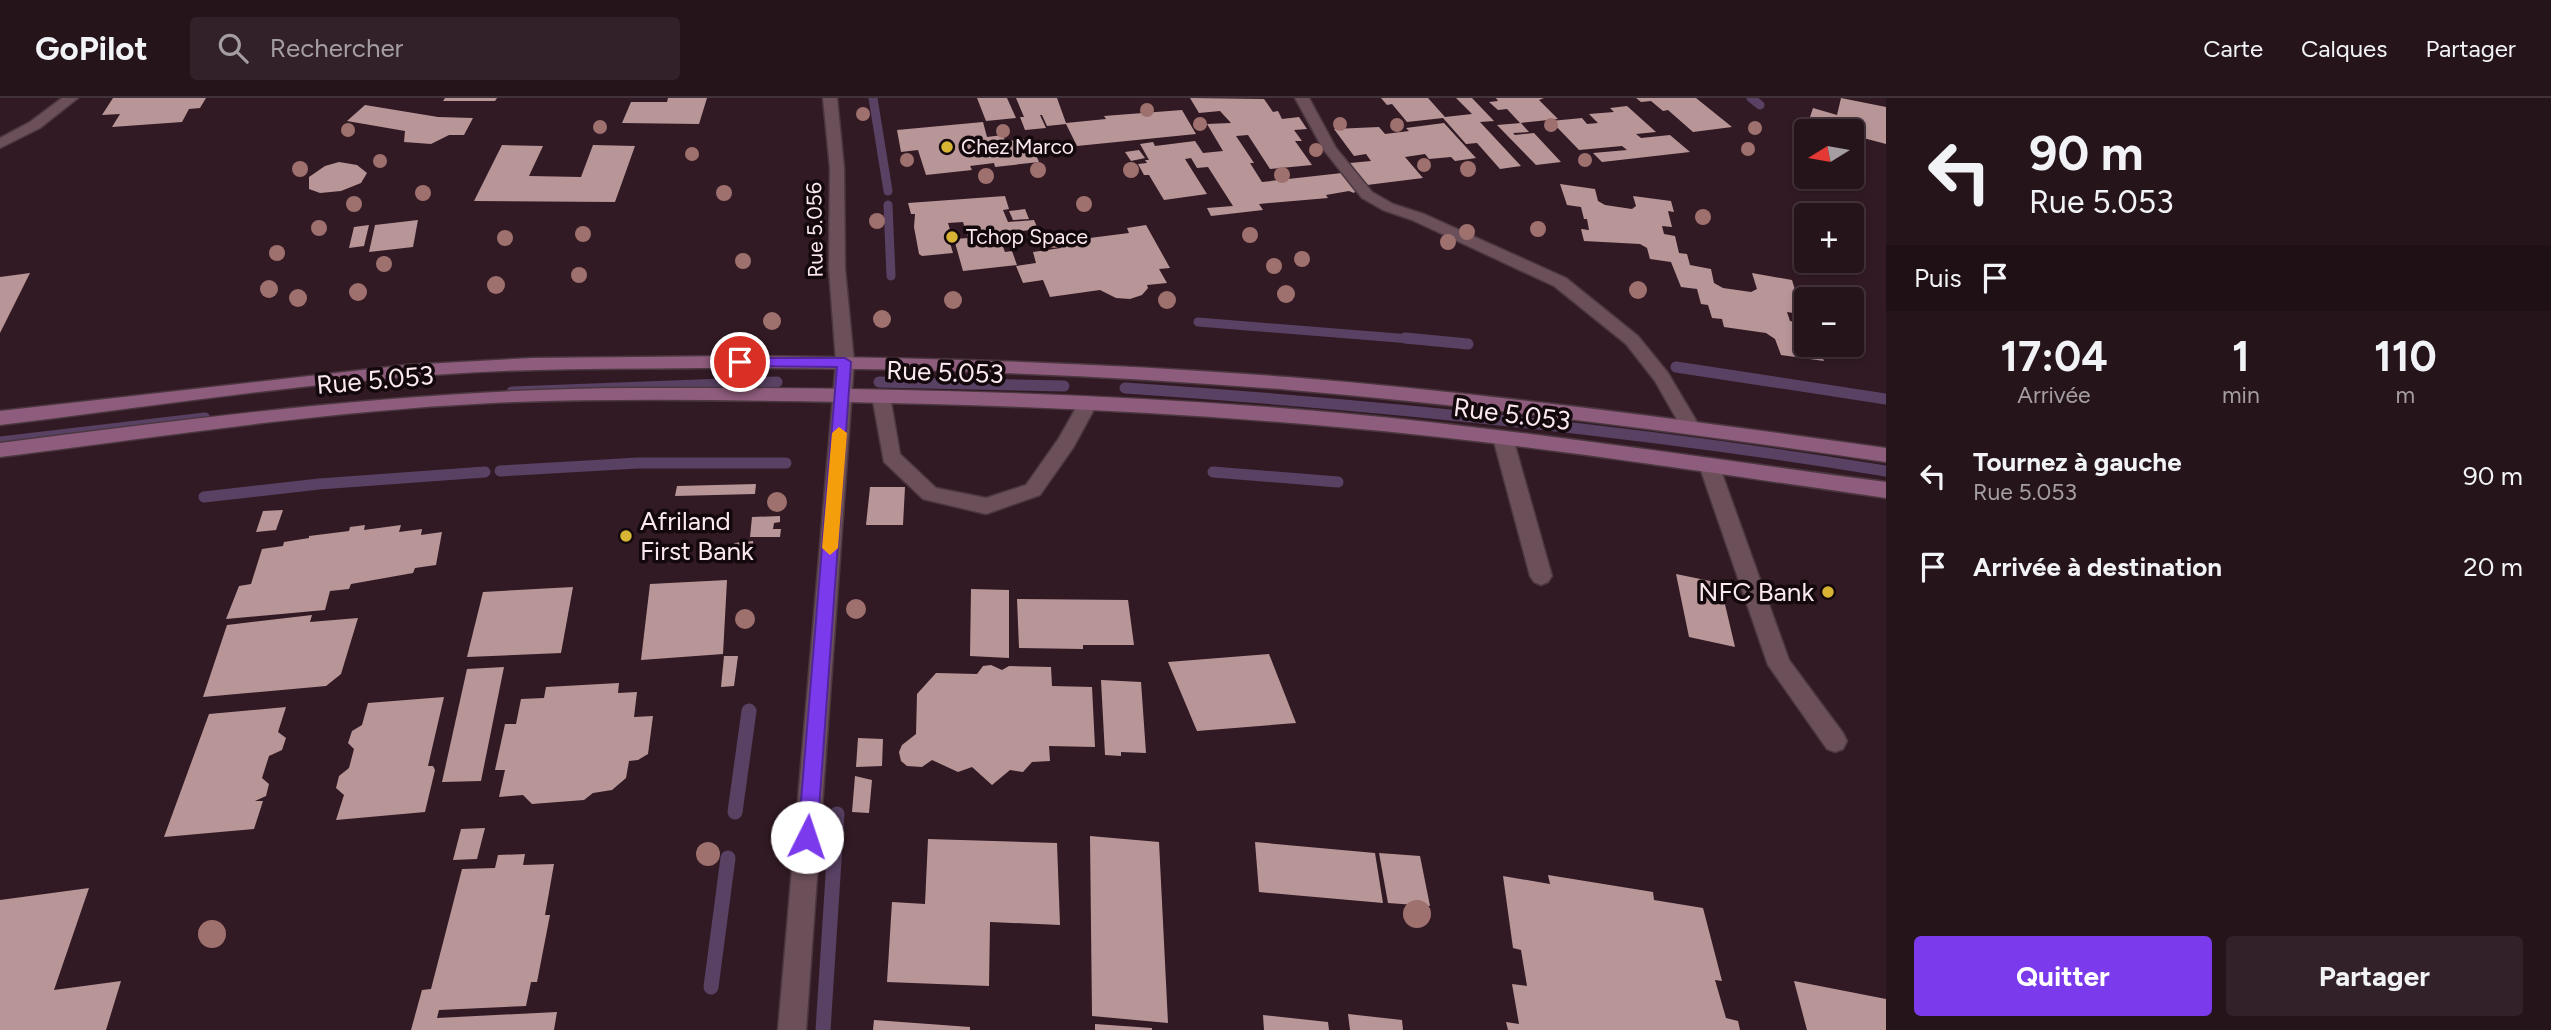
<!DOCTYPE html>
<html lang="fr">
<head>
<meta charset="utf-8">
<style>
	:root { --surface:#26141b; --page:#322128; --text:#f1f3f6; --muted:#a49ea3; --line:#42333a; --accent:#7c3aed }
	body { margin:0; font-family:Figtree,sans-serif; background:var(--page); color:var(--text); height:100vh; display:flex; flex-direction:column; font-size:26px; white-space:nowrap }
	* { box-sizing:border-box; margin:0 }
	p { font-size:23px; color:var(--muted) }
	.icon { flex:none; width:38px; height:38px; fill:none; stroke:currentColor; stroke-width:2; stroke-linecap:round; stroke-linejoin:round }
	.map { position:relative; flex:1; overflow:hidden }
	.side { display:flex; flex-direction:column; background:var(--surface); width:665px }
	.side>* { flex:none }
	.banner { background:#26141b; color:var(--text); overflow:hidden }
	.needle { width:46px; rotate:259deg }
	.tools { position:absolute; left:1794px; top:21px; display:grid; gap:14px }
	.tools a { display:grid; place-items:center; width:70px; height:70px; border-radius:7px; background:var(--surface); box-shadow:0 4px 10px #0003,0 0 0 2px var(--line); font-size:35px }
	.pin { position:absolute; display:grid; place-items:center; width:60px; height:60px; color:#fff; margin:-30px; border:4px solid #fff; border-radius:50%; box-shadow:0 2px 7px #0007 }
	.me { position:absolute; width:77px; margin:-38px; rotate:4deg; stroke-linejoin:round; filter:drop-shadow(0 0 5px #0008) }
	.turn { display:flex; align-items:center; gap:24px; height:147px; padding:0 28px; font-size:32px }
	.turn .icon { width:91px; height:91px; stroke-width:2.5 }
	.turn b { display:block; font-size:49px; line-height:60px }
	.then { display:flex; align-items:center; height:66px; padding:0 28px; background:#0003; gap:14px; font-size:26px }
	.eta { display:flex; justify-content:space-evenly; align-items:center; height:119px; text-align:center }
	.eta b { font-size:42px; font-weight:700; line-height:49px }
	.primary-button { display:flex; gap:14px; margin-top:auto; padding:14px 28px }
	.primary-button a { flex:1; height:80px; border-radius:7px; background:var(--accent); color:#fff; font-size:28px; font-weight:700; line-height:80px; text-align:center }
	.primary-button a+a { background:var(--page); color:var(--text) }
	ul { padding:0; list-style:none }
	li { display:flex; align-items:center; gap:21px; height:91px; padding:0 28px }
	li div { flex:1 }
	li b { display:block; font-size:26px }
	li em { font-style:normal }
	header { display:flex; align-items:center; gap:42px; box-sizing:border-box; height:98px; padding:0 35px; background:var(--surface); border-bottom:2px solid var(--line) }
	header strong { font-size:33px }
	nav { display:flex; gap:38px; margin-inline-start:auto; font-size:24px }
	.search { width:490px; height:63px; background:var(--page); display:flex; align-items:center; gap:18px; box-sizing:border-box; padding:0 24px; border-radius:7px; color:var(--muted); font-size:26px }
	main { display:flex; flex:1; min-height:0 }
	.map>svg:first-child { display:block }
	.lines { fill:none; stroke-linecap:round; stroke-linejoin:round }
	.stream-far2 { stroke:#584163; stroke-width:9 }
	.stream-far1 { stroke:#584163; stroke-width:11 }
	.stream { stroke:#584163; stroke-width:15 }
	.building { fill:#b89698 }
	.service-casing { stroke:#4b373f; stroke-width:3 }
	.minor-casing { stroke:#4b373f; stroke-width:3 }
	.secondary-casing { stroke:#4b373f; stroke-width:3 }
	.service { fill:#6b4f59; fill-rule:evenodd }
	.minor { fill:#6b4f59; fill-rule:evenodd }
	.secondary { fill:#8e5c7c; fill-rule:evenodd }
	.tree { fill:#9e716e }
	.route { fill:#7c3aed; stroke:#51269a; stroke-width:2 }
	.slow { fill:#f59e0b }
	.poi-dot { fill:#d7b434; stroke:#13090d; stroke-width:2.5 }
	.labels { text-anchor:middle; stroke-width:7; stroke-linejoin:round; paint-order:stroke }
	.far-poi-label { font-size:21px; fill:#fbe9ef; stroke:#13090d; text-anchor:start }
	.far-street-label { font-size:21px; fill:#fbe9ef; stroke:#13090d }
	.street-label { font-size:26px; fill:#fbe9ef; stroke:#13090d }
	.poi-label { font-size:26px; fill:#fbe9ef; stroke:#13090d; text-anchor:start }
</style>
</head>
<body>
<header>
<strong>GoPilot</strong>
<div class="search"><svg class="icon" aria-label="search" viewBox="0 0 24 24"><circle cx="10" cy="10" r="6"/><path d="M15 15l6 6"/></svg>Rechercher</div>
<nav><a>Carte</a><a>Calques</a><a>Partager</a></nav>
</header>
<main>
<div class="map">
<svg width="1886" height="932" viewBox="0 0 1886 932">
	<rect width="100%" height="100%" fill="#321a24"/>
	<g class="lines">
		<g class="stream-far2">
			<polyline points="873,0 888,93"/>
			<polyline points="1751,0 1760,7"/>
			<polyline points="888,107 891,178"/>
			<polyline points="1198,224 1423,242"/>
		</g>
		<g class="stream-far1">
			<polyline points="1405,240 1468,246"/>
			<polyline points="1676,269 1886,301"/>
			<polyline points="879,284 1064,288"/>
			<path d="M1125,290C1380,307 1633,332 1886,373"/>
			<polyline points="512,294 777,284"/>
			<polyline points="0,344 205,320"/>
			<polyline points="500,373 638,365 786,365"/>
			<polyline points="1213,374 1338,384"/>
			<polyline points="204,399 319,386 485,374"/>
		</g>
		<g class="stream">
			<polyline points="735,714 749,613"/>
			<polyline points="711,889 728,760"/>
			<polyline points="823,932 837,716"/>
		</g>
	</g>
	<g class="building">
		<polygon points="113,0 206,0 200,10 189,11 182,24 112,29 120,16 102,17"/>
		<polygon points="445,0 497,0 495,3 443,3"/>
		<polygon points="668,0 707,0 699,26 622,25 631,4 667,4"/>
		<polygon points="977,0 1007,0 1016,20 986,23"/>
		<polygon points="1016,0 1057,0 1066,25 1106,21 1104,18 1182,12 1196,36 1077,48 1066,26 1047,28 1042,17 1040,17 1046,30 1025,32 1020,19 1024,19"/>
		<polygon points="1190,0 1264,1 1273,14 1278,13 1282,21 1299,19 1307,31 1294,32 1302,43 1295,43 1312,67 1270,71 1248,37 1236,38 1254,65 1250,65 1262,84 1342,75 1352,88 1358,89 1354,95 1349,93 1326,97 1328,100 1259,106 1263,112 1211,118 1207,110 1233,108 1208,69 1197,70 1191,60 1185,61 1207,96 1164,102 1149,77 1144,77 1138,66 1147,65 1145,62 1149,62 1140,46 1153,44 1155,48 1195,43 1203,55 1223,53 1207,26 1231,25 1220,13 1199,15"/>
		<polygon points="1381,0 1428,0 1445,19 1472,16 1456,0 1472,0 1494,23 1480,24 1521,68 1500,71 1477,45 1466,46 1443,20 1407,24 1392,6 1387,7"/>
		<polygon points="1496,0 1544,0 1539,2 1558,21 1520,25 1507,11 1498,12 1489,4 1498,3"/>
		<polygon points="1636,0 1696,0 1732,29 1693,34 1668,12 1663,13 1651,3 1641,4"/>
		<polygon points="1841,0 1886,9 1886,46 1852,37 1852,33 1838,33 1808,25 1813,10 1837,17"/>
		<polygon points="365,7 438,19 473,20 464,37 449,37 431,46 404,44 405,33 347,23"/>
		<polygon points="1627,8 1656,34 1636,36 1641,40 1670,37 1690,54 1602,64 1593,55 1627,52 1622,48 1579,52 1551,23 1582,20 1587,26 1598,25 1589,16 1614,14 1610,10"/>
		<polygon points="983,24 987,39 1003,37 1005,43 1029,41 1039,64 995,69 994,65 970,68 972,72 926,77 918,52 901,54 897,32"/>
		<polygon points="1444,25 1476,60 1455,63 1451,59 1429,61 1425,56 1405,59 1423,80 1367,87 1350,65 1371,63 1366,56 1354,58 1334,31 1379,29 1385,36 1409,33 1406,30"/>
		<polygon points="1521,25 1529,34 1513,35 1515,37 1534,35 1561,64 1536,67 1497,27"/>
		<polygon points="502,47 543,48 529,78 581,79 593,47 635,48 615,104 474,103"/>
		<polygon points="1139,52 1145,60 1131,63 1125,54"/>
		<polygon points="339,64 357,67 367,75 361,85 341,93 320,95 309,91 309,79 325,68"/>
		<polygon points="1560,86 1595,91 1598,103 1605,107 1632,111 1636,108 1633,98 1671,103 1674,114 1668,113 1672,129 1662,128 1664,136 1675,138 1679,155 1687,156 1690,167 1711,171 1714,185 1723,190 1751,194 1757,191 1752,175 1792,182 1796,195 1801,196 1806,205 1806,217 1787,214 1790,223 1806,226 1806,247 1820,247 1821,251 1818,250 1824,263 1781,257 1775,241 1766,235 1724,229 1722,221 1712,220 1708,207 1701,206 1697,191 1681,189 1671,164 1650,161 1647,150 1640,146 1584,143 1581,131 1589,132 1587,121 1584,121 1581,109 1567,107"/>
		<polygon points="1005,98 1009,111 1003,112 1008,124 1034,122 1038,131 998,136 1005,154 1012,153 1017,167 963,173 954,141 968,140 963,124 948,125 953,142 949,142 953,155 922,158 919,156 914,129 915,116 911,116 908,105"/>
		<polygon points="1025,111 1029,121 1013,122 1009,113"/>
		<polygon points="418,122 413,149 369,154 375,127"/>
		<polygon points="369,127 364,148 349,150 354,129"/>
		<polygon points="1146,127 1170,170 1159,171 1167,185 1147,187 1148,190 1142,197 1130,201 1116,200 1100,192 1050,199 1043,182 1023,185 1016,168 1036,165 1033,154 1061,150 1058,144 1129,135 1127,130"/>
		<polygon points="30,175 0,235 0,179"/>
		<polygon points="756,386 755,396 675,398 677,388"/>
		<polygon points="870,389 905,389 903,427 866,427"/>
		<polygon points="283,412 276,432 256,434 263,413"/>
		<polygon points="780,418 780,424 774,425 773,431 781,431 780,439 750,439 752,419"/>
		<polygon points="365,427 364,432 401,427 399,434 422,431 421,437 442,434 436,467 415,470 413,475 351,486 349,491 330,493 325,512 226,521 239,488 251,486 262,451 283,448 284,444 309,440 309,438 349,433 350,429"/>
		<polygon points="753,443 754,453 734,455 734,445"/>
		<polygon points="1676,476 1720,485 1735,549 1689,539"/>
		<polygon points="727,482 723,556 641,562 650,486"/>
		<polygon points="573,489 561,555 467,559 483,494"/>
		<polygon points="971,491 1009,492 1009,560 970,558"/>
		<polygon points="1017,501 1128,502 1134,547 1083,547 1083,551 1019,550"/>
		<polygon points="312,517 310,524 358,520 341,576 326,588 203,599 227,527"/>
		<polygon points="1269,556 1296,625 1197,633 1168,564"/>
		<polygon points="724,558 738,558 734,588 721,589"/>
		<polygon points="991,567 1002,572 1009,568 1051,569 1052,588 1092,589 1095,649 1049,648 1050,663 1032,664 1023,674 1010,672 992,687 972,669 958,674 932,662 922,669 907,668 901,663 899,654 902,647 916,636 917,596 936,575 977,576 983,568"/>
		<polygon points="504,569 481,683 442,684 467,571"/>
		<polygon points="1101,582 1141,584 1146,655 1121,654 1121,658 1105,657"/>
		<polygon points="619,585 618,595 637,594 634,619 653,618 648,656 638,662 629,663 626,680 612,692 593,695 584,702 532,706 523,697 499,699 505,672 495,672 505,626 516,626 521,601 544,600 546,589"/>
		<polygon points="444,599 428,668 433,668 435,672 425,714 336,722 344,697 336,690 339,678 349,670 354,651 348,645 352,633 362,627 368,605"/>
		<polygon points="286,609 278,634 286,640 282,652 269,658 262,680 269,686 266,698 255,703 263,703 254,731 164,739 209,616"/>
		<polygon points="858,640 883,641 882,668 856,669"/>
		<polygon points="855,678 872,682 869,715 852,714"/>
		<polygon points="485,730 477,761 453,762 461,731"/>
		<polygon points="1090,738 1159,744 1168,925 1092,918"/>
		<polygon points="928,741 1057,745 1060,827 990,824 989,888 887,884 892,804 925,806"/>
		<polygon points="1255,744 1375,755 1383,805 1259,794"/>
		<polygon points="1379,755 1420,758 1430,808 1388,805"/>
		<polygon points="525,756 523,767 554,766 545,817 550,817 537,884 531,884 526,908 439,912 437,920 557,914 554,932 411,932 422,892 431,891 462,771 495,770 498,757"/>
		<polygon points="1548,777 1653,794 1654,802 1703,810 1722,883 1715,882 1726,920 1738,923 1740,932 1508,932 1506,924 1519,926 1512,886 1527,888 1521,852 1513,850 1503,778 1550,786"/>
		<polygon points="89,790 54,892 121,883 106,932 0,932 0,802"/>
		<polygon points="1794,883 1886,901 1886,932 1807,932"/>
		<polygon points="1348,916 1402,922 1403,932 1350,932"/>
		<polygon points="1263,917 1328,924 1329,932 1264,932"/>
		<polygon points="874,922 970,929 970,932 873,932"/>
		<polygon points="1095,926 1152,930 1152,932 1095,932"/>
	</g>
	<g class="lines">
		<defs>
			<g id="service">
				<polygon points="62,0 78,0 40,30 0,50 0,40 30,24"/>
				<polygon points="881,292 888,293 890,298 900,356 936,390 986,400 1026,387 1059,340 1081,301 1095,301 1097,306 1073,350 1040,397 986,416 923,401 884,364 872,298 874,293"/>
				<polygon points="1503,333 1510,335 1513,340 1552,478 1548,484 1541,487 1534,484 1530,478 1493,340 1496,335"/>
				<polygon points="1709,360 1716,362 1719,367 1789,562 1843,635 1847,643 1843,651 1835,654 1827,651 1768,567 1699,367 1702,362"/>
			</g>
			<g id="minor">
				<polygon points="823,0 837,0 844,70 845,171 854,264 806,932 778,932 836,264 829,171 830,70"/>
				<polygon points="1295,0 1309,0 1336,50 1372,94 1393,106 1424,116 1566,180 1638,238 1668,275 1700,329 1698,334 1684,334 1655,283 1626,246 1554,188 1412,122 1383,112 1362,100 1323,51"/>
			</g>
			<g id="secondary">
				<path d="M739,258C922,259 1105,265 1288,279C1488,295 1687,322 1886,350V364C1688,335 1490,309 1291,292C1095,276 898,269 701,270C622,271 543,270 463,275C308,284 154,308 0,327V313L406,267L532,260Z"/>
				<path d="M632,290C868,289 1105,294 1340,315C1523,332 1704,360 1886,384V400C1704,374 1522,345 1338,329C1174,314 1009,307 844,304C727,302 609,300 492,305C327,313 164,338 0,359V345C211,318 419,291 632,290Z"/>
			</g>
		</defs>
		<use href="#service" class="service-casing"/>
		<use href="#minor" class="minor-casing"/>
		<use href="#secondary" class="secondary-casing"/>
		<use href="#service" class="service"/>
		<use href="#minor" class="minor"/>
		<use href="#secondary" class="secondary"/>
	</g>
	<g class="tree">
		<circle cx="1147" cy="12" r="7"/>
		<circle cx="863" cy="16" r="7"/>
		<circle cx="1200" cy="26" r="7"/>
		<circle cx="1340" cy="26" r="7"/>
		<circle cx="1397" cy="27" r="7"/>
		<circle cx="1551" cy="27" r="7"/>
		<circle cx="600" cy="29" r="7"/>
		<circle cx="1755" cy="30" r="7"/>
		<circle cx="348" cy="32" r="7"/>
		<circle cx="1003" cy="33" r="7"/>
		<circle cx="1042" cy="49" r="7"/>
		<circle cx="1748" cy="51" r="7"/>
		<circle cx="1316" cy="52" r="7"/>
		<circle cx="692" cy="56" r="7"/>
		<circle cx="907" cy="62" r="7"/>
		<circle cx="1585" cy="62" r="7"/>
		<circle cx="380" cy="63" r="7"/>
		<circle cx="1424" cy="67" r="7"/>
		<circle cx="300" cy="71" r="8"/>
		<circle cx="1468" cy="71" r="8"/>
		<circle cx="1038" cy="72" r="8"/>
		<circle cx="1131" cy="72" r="8"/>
		<circle cx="1282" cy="77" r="8"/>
		<circle cx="986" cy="78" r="8"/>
		<circle cx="423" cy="95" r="8"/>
		<circle cx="724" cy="95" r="8"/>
		<circle cx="354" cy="106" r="8"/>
		<circle cx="1084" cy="106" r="8"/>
		<circle cx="1703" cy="119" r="8"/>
		<circle cx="877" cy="123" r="8"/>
		<circle cx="319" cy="130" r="8"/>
		<circle cx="1538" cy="131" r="8"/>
		<circle cx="1467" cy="134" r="8"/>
		<circle cx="583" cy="136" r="8"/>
		<circle cx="1250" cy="137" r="8"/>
		<circle cx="505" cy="140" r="8"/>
		<circle cx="1054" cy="142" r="8"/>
		<circle cx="1448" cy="144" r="8"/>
		<circle cx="277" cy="155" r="8"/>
		<circle cx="1302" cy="161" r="8"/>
		<circle cx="743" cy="163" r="8"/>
		<circle cx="384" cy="166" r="8"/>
		<circle cx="1274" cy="168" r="8"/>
		<circle cx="579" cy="177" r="8"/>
		<circle cx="496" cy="187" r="9"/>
		<circle cx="269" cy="191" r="9"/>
		<circle cx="1638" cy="192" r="9"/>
		<circle cx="358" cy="194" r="9"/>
		<circle cx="1286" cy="196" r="9"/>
		<circle cx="298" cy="200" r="9"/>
		<circle cx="953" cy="202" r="9"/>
		<circle cx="1167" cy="202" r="9"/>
		<circle cx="882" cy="221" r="9"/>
		<circle cx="772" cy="223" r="9"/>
		<circle cx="777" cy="404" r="10"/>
		<circle cx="856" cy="511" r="10"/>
		<circle cx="745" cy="521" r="10"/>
		<circle cx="708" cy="756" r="12"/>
		<circle cx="1417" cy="816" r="14"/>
		<circle cx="212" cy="836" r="14"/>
	</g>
	<polygon class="route" points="740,260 845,260 851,264 817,739 814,745 807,748 801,745 798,739 837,269 735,268 735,261"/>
	<polygon class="slow" points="839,329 847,335 838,450 830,457 822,450 832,335"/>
	<g class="poi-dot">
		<circle cx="947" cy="49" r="7"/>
		<circle cx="952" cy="139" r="7"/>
		<circle cx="626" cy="438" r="7"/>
		<circle cx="1828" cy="494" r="7"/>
	</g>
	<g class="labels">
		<g class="far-poi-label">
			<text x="961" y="56">Chez Marco</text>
			<text x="966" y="146">Tchop Space</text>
		</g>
		<g class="far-street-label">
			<text transform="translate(815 132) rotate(-91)" y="7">Rue 5.056</text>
		</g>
		<g class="street-label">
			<text transform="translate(945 274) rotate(2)" y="9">Rue 5.053</text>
			<text transform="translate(375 282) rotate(-5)" y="9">Rue 5.053</text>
			<text transform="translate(1512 316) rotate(7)" y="9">Rue 5.053</text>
		</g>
		<g class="poi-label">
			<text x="640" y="432">Afriland<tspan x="640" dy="30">First Bank</tspan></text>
			<text x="1814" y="503" text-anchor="end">NFC Bank</text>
		</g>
	</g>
</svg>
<div class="tools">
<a><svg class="needle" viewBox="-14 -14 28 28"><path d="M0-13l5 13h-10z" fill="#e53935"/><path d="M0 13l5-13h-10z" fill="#a49ea3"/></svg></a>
<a>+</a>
<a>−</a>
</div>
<div class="pin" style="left:740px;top:264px;background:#d93025"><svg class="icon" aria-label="arrive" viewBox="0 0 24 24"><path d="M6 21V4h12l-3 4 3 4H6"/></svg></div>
<svg class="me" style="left:807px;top:739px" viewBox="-20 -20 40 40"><circle r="19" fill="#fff"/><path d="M0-13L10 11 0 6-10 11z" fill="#7c3aed"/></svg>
</div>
<section class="side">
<div class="banner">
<div class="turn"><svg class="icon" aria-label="left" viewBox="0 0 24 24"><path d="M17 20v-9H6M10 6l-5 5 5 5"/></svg><div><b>90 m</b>Rue 5.053</div></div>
<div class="then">Puis<svg class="icon" aria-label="arrive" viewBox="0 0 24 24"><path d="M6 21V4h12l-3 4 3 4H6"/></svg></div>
</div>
<div class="eta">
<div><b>17:04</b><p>Arrivée</p></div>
<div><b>1</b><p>min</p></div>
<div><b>110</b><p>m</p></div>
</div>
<ul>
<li><svg class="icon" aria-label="left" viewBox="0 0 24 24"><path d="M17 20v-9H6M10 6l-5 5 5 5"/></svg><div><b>Tournez à gauche</b><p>Rue 5.053</p></div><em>90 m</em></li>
<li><svg class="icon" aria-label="arrive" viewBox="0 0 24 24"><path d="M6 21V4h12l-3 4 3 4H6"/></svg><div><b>Arrivée à destination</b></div><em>20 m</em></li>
</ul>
<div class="primary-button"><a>Quitter</a><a>Partager</a></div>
</section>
</main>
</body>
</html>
